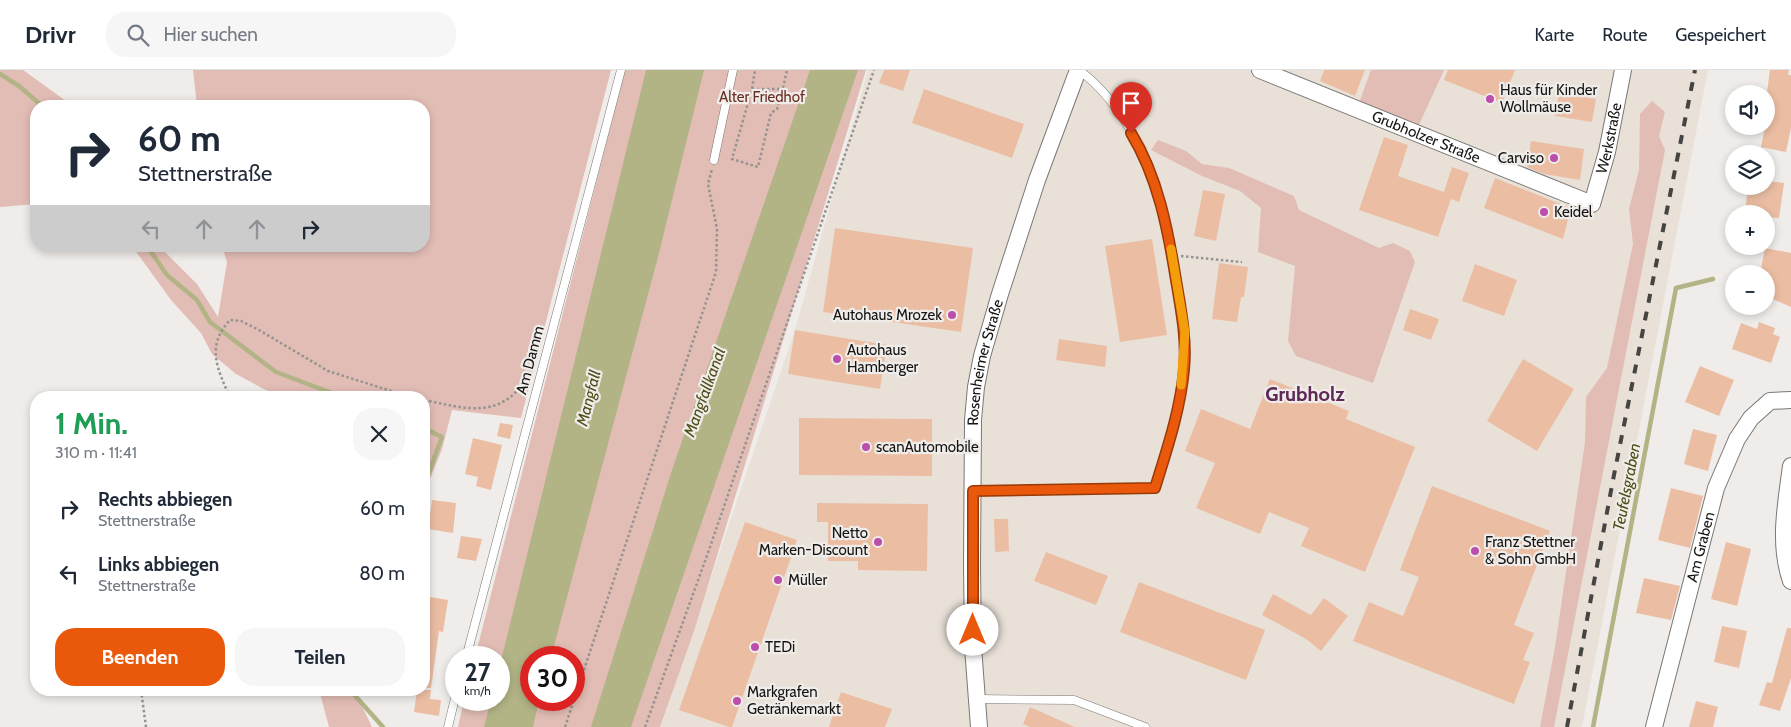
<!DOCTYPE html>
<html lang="de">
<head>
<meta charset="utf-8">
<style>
	:root { --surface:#fff; --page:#f6f6f7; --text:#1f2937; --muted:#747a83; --line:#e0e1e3; --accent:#ea580c }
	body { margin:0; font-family:Cabin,sans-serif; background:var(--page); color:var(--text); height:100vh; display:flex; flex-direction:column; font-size:19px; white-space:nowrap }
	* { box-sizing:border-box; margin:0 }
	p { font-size:16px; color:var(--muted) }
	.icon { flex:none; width:28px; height:28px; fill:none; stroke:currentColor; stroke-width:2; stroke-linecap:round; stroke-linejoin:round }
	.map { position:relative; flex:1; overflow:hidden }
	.sheet { position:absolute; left:30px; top:321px; width:400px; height:305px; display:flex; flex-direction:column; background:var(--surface); border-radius:20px; box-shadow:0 2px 8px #0003 }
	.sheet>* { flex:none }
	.guide { position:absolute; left:30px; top:30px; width:400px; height:152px; border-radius:20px; box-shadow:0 2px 8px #0003; background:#fff; color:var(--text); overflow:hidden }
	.buttons { position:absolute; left:1725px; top:15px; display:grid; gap:10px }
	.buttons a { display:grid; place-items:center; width:50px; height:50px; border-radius:50%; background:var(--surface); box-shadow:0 2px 8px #0003; font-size:25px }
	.speed { position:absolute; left:445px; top:576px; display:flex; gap:10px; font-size:25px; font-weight:700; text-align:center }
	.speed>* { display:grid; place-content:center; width:65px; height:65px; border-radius:50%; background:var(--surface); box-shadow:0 2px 8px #0003; line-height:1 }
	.speed small { font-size:12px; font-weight:400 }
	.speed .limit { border:8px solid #d22; background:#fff; color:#111 }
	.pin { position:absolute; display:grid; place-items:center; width:42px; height:42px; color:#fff; margin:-51px -21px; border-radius:50% 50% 50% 0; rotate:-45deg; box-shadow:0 0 5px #0007 }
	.pin .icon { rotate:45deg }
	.me { position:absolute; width:55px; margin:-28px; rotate:0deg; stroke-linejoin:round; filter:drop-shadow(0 0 4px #0008) }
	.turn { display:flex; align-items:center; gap:18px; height:105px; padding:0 25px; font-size:22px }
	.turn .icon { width:65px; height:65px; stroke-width:2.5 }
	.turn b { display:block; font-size:35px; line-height:42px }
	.lanes { display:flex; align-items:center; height:48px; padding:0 25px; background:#0003; justify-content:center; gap:25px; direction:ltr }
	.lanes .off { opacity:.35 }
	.round { display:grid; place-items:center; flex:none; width:52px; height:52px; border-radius:20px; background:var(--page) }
	.overview { display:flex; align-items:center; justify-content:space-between; height:85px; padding:0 25px }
	h1 { font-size:30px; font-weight:700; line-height:38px; color:#1e9e55 }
	.primary-button { display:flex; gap:10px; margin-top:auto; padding:10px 25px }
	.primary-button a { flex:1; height:58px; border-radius:20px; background:var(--accent); color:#fff; font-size:20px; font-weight:700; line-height:58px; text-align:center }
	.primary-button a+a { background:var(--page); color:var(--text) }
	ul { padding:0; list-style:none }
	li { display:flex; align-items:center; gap:15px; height:65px; padding:0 25px }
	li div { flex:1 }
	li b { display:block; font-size:19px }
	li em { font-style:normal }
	header { display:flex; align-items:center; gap:30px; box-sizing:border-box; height:70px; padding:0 25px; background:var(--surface); border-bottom:1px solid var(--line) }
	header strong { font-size:24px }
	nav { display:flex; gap:28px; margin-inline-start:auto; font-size:18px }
	.search { width:350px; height:45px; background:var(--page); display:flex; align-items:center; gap:12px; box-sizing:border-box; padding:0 18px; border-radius:20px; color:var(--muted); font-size:19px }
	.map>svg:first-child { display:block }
	.built { fill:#e9e1d8 }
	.green { fill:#e2bdb5; fill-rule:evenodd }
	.water { fill:#b3b486 }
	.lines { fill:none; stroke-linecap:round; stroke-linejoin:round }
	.stream { stroke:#b3b486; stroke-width:4.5 }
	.building { fill:#ebbea4 }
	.lane-casing { stroke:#7a7875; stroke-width:9 }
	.street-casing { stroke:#7a7875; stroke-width:18 }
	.path { stroke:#959391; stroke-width:2.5; stroke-dasharray:2.5 2.5; stroke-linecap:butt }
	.lane { stroke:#fff; stroke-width:8 }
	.street { stroke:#fff; stroke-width:16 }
	.rail { stroke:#464443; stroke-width:4; stroke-dasharray:9 9; stroke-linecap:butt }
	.route-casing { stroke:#983908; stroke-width:12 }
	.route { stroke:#ea580c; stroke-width:9 }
	.slow { stroke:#f59e0b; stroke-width:9 }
	.poi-dot { fill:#bc4eac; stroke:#efece9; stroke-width:2 }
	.labels { text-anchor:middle; stroke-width:4.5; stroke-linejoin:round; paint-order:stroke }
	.poi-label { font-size:15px; fill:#151413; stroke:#efece9; text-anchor:start }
	.park-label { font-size:15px; fill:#6b2c21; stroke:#efece9 }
	.street-label { font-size:15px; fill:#151413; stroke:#efece9 }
	.water-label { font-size:16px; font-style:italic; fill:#4e4e18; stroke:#efece9 }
	.district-label { font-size:20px; font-weight:bold; fill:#5f2956; stroke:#efece9 }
</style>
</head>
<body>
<header>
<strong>Drivr</strong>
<div class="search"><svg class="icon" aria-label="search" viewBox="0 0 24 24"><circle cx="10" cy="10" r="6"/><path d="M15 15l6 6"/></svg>Hier suchen</div>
<nav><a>Karte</a><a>Route</a><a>Gespeichert</a></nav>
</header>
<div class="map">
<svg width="1791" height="657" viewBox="0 0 1791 657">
	<rect width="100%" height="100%" fill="#efece9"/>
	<polygon class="built" points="868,0 1708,0 1582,657 660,657 795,260"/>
	<g class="green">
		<polygon points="0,0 23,0 73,36 36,36 36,134 0,137"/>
		<polygon points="193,0 611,0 521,348 452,340 442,379 424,424 424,328 279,327 236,304 212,284 201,263 171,230 132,176 162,176 165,182 197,214 218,247 227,192 222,176 424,176 424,36 197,36"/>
		<path d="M625,0H866L694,561L660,657H458L464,630H499V588L475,587ZM531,588H574V630H531Z"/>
		<polygon points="1371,0 1444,0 1418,57 1359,33"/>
		<polygon points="1652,31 1665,42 1659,66 1665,80 1554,657 1540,657 1555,577 1585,372 1586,327 1607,298 1633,174 1629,139 1639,100 1640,44"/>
		<polygon points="1158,70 1186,81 1202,94 1229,98 1294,126 1299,140 1379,178 1393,173 1410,181 1415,192 1373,313 1296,286 1288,271 1295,196 1258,182 1261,138 1240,121 1202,106 1151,80"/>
		<polygon points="319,620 354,620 372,657 329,657"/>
	</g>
	<g class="water">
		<polygon points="646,0 704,0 658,187 551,587 531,588 531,630 539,630 533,657 484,657 491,630 499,630 499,599"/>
		<polygon points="810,0 858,0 631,657 591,657 672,400"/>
	</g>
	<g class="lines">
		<g class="stream">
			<polyline points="0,4 19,16 42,36"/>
			<polyline points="147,176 167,205 197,230 210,252 276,302 345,328"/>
			<polyline points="424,358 442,367 424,416"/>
			<polyline points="350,620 383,657"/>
			<polyline points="1593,657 1676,218 1713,209"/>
		</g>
	</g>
	<g class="building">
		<polygon points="884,0 910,0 903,21 879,13"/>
		<polygon points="1324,0 1365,0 1355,26 1320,11"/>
		<polygon points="1448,0 1515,0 1502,33 1444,10"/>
		<polygon points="1770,0 1789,0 1788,5 1791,5 1791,58 1786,82 1761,77 1770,31 1766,30"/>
		<polygon points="924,19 1024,54 1012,88 912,53"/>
		<polygon points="1559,23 1596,29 1592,52 1555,46"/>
		<polygon points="1384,67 1408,75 1398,106 1444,122 1452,97 1469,103 1459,132 1451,129 1438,167 1359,140"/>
		<polygon points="1531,71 1584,79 1580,110 1544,104 1527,97"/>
		<polygon points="1495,108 1571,138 1563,169 1484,138"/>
		<polygon points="1766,111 1784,113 1779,148 1766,147 1766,144 1745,144 1748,116 1766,116"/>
		<polygon points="1203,120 1225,124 1216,171 1194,166"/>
		<polygon points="835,158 973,178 961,262 823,242"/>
		<polygon points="1152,169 1167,265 1120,272 1105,176"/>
		<polygon points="1765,178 1791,183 1791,237 1768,227 1772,207 1760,204"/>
		<polygon points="1219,193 1248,197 1244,227 1241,227 1237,252 1212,249"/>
		<polygon points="1475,194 1517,210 1504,246 1462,231"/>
		<polygon points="1410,239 1439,249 1431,270 1403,260"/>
		<polygon points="1759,252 1775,258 1773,264 1780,267 1771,293 1732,279 1741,253 1757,259"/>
		<polygon points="795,260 887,275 880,319 788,304"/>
		<polygon points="1059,269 1107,276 1105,297 1056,290"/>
		<polygon points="1523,289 1574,319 1537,381 1487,351"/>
		<polygon points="1700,296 1734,310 1719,346 1685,332"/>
		<polygon points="1270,309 1349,341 1346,349 1415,377 1365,502 1301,476 1309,458 1269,442 1260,464 1196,438 1215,393 1185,381 1201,339 1250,359"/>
		<polygon points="799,348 932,349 932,406 799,405"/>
		<polygon points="500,353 513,355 510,369 497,366"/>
		<polygon points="1693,359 1717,365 1708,401 1684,394"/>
		<polygon points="473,368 502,375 491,420 476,416 478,407 465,404"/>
		<polygon points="1432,416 1550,461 1514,555 1534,563 1523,590 1530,592 1514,634 1353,571 1369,532 1403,546 1419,507 1400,500"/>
		<polygon points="1671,418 1703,426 1690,478 1658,470"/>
		<polygon points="432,430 456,433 453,463 428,459"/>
		<polygon points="817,433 928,434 927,501 858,500 858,491 828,491 828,452 817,452"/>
		<polygon points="994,449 1008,449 1009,481 995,482"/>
		<polygon points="745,452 797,470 732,657 729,657 679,640"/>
		<polygon points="461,466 482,469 476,491 457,488"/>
		<polygon points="1726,472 1751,479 1737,536 1711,529"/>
		<polygon points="1046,482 1108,506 1096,535 1034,511"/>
		<polygon points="1644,508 1680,516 1671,550 1636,543"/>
		<polygon points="1139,512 1265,560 1246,610 1120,562"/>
		<polygon points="1273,524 1311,545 1324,528 1348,546 1321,581 1306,569 1262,545"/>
		<polygon points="425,526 448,530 443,562 439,561 431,618 424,618"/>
		<polygon points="1722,556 1747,561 1739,598 1714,592"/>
		<polygon points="1787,558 1791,558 1791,608 1780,641 1759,635 1767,612 1772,613"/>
		<polygon points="417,620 431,620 430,629 441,630 439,646 414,642"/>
		<polygon points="841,622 892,639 885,657 829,657"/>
		<polygon points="1696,631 1718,637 1713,657 1689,657"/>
		<polygon points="1030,637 1075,657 1030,657 1023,654"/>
	</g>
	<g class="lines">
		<defs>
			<g id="lane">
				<polyline points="714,90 733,0"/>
				<path d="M973,421L1155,418C1167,379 1180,340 1184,300C1186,268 1181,239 1176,209C1163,134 1143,48 1079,0"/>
				<polyline points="466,588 621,0"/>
				<polyline points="977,629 1074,630 1145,657"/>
				<polyline points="448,657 456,624"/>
			</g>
			<g id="street">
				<path id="s1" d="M1260,0L1592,134L1607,82L1623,0"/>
				<path d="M1791,396C1786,434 1778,474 1791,511"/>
				<path id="s2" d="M979,657L973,577L972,495L973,350L976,317L982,286L1000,224L1037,110L1078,0"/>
				<path id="s3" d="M1654,657L1716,418L1737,369L1751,348L1770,331L1791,330"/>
			</g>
		</defs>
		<use href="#lane" class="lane-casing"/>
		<use href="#street" class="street-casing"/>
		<g class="path">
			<polyline points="783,18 787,0"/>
			<polyline points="752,19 783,19 777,39 771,43 758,97 732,89 752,19 755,0"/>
			<polyline points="1181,186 1242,192"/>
			<path d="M230,328C218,299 205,277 230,250L241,251L259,260L328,301L413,328"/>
			<path d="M424,330C464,338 498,350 525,311L528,312"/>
			<polyline points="141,620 146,657"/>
			<polyline points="565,657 716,202 717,159 708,114 712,99"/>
			<polyline points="645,657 709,480 874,0"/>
		</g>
		<use href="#lane" class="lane"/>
		<use href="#street" class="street"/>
		<polyline class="rail" points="1567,657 1613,410 1695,0"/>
	</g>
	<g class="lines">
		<defs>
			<path id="route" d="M973,560V421L1155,418C1167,379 1180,341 1184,300C1187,269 1181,240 1176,210C1168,160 1158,107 1131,63"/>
		</defs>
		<use href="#route" class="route-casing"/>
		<use href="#route" class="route"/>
		<polyline class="slow" points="1171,179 1185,262 1181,315"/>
	</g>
	<g class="poi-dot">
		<circle cx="1490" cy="29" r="5"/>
		<circle cx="1554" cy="88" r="5"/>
		<circle cx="1544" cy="142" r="5"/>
		<circle cx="952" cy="245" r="5"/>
		<circle cx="837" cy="289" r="5"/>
		<circle cx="866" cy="377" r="5"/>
		<circle cx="878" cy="472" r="5"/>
		<circle cx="1475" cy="481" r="5"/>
		<circle cx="778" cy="510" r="5"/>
		<circle cx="755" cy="577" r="5"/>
		<circle cx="737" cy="631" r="5"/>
	</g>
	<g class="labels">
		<g class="poi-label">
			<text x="1500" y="25">Haus für Kinder<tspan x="1500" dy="17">Wollmäuse</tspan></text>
			<text x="1544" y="93" text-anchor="end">Carviso</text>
			<text x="1554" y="147">Keidel</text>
			<text x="942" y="250" text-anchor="end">Autohaus Mrozek</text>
			<text x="847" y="285">Autohaus<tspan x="847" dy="17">Hamberger</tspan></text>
			<text x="876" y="382">scanAutomobile</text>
			<text x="868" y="468" text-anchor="end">Netto<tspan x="868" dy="17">Marken-Discount</tspan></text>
			<text x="1485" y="477">Franz Stettner<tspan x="1485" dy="17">&amp; Sohn GmbH</tspan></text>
			<text x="788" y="515">Müller</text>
			<text x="765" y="582">TEDi</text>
			<text x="747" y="627">Markgrafen<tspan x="747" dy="17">Getränkemarkt</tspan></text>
		</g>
		<g class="park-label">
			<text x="762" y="32">Alter Friedhof</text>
		</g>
		<g class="street-label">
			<text dy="5" stroke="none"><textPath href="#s1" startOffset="179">Grubholzer Straße</textPath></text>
			<text dy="5" stroke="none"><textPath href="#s1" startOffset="426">Werkstraße</textPath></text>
			<text transform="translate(530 290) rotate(-75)" y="5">Am Damm</text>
			<text dy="5" stroke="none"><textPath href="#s2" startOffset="366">Rosenheimer Straße</textPath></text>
			<text dy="5" stroke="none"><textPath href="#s3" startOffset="186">Am Graben</textPath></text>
		</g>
		<g class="water-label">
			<text transform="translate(704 322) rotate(-70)" y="6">Mangfallkanal</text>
			<text transform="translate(588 328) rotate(-76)" y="6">Mangfall</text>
			<text transform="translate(1626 417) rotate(-79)" y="6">Teufelsgraben</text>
		</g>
		<g class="district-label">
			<text x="1305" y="331">Grubholz</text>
		</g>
	</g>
</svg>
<div class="buttons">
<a><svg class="icon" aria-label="sound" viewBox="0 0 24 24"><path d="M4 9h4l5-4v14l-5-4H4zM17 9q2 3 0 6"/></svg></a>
<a><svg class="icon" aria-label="layers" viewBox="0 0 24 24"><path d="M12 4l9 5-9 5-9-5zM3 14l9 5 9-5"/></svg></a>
<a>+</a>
<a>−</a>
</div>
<div class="speed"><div>27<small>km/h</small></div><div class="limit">30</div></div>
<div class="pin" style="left:1131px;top:63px;background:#d93025"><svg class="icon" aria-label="arrive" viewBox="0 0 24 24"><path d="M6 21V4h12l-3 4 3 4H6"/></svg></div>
<svg class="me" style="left:973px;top:560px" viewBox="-20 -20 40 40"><circle r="19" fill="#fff"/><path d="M0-13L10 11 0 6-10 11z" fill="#ea580c"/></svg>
<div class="guide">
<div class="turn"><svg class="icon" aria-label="right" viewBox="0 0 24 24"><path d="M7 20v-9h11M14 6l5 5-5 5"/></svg><div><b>60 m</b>Stettnerstraße</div></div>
<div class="lanes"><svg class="icon off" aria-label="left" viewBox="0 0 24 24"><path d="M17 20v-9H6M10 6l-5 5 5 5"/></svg><svg class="icon off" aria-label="ahead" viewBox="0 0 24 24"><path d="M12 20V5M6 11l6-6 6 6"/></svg><svg class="icon off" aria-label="ahead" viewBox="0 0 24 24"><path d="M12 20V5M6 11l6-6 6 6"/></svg><svg class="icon" aria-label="right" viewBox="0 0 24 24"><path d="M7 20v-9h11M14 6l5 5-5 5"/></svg></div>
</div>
<section class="sheet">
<div class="overview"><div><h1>1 Min.</h1><p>310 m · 11:41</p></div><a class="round"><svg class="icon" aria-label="close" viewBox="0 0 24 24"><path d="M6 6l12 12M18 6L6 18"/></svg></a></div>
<ul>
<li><svg class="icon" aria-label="right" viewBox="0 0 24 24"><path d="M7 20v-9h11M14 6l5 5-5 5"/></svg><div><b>Rechts abbiegen</b><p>Stettnerstraße</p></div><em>60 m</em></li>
<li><svg class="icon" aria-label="left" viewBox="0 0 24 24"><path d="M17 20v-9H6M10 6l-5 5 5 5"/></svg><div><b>Links abbiegen</b><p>Stettnerstraße</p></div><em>80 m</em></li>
</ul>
<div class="primary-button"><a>Beenden</a><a>Teilen</a></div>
</section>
</div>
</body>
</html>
